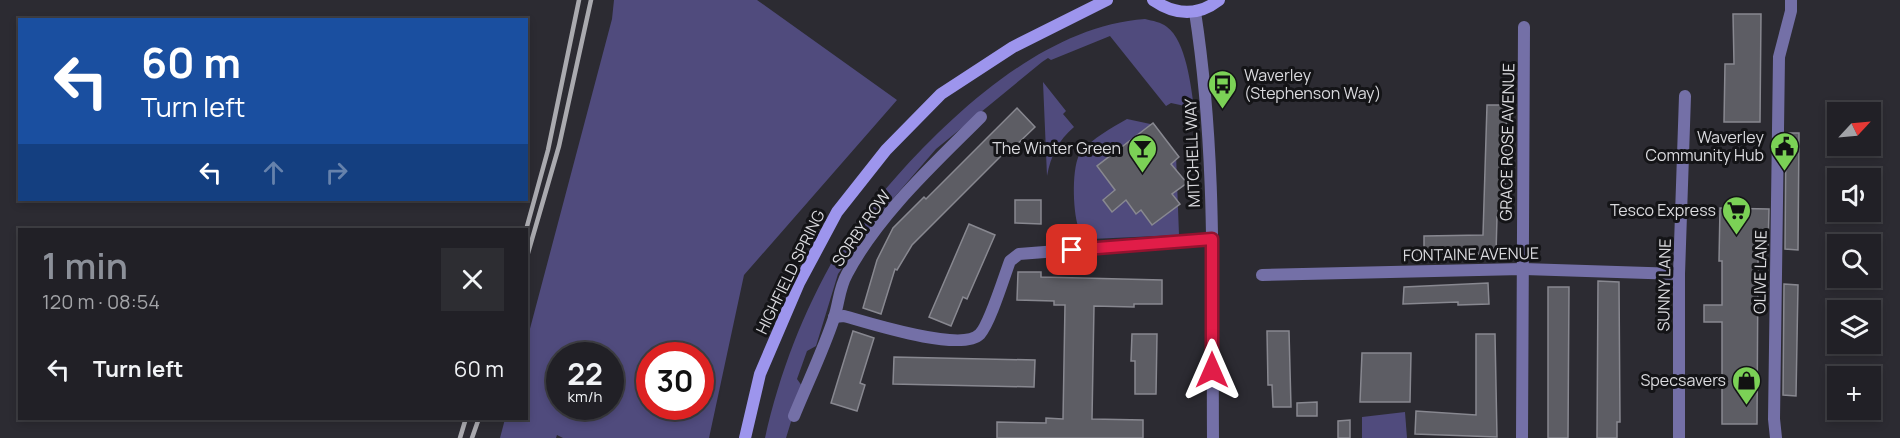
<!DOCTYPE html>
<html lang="en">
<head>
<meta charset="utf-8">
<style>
	:root { --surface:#212026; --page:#2d2d32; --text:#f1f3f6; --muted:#a2a3a7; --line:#3e3e43; --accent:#8c9099 }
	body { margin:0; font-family:Manrope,sans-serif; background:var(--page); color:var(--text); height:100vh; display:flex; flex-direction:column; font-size:22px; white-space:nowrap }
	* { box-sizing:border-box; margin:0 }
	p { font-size:20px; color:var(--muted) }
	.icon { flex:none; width:33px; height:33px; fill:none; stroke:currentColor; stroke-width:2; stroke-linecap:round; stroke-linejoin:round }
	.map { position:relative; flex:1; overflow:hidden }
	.panel { position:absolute; left:18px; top:228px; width:510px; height:192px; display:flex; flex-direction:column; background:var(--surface); border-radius:0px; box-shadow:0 3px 9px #0003,0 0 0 2px var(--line) }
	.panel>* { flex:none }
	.guide { position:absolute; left:18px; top:18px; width:510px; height:183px; border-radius:0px; box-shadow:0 3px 9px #0003,0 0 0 2px var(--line); background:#1a4fa0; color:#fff; overflow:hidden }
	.needle { width:39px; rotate:64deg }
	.buttons { position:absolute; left:1827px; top:102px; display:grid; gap:12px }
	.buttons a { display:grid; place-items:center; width:54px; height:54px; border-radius:0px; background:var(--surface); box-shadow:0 3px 9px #0003,0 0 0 2px var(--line); font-size:30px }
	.speed { position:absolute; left:546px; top:342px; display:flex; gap:12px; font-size:30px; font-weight:700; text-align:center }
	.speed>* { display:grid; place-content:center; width:78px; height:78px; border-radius:50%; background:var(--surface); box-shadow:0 3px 9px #0003,0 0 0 2px var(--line); line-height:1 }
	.speed small { font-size:15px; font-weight:400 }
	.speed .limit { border:9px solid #d22; background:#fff; color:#111 }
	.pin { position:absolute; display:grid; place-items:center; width:51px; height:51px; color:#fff; margin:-26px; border-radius:12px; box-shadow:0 3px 9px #0006 }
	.me { position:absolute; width:66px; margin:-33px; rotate:0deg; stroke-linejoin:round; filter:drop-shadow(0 0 4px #0008) }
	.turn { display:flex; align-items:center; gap:21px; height:126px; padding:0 24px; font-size:27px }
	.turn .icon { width:78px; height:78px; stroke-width:2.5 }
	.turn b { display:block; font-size:42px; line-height:51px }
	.lanes { display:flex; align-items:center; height:57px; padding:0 24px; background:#0003; justify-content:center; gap:30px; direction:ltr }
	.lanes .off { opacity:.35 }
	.round { display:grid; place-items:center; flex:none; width:63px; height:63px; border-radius:0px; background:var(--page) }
	.overview { display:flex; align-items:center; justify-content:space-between; height:102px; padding:0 24px }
	h1 { font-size:36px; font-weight:600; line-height:45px; color:var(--accent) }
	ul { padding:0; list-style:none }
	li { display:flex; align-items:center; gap:18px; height:78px; padding:0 24px }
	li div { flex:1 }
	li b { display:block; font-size:22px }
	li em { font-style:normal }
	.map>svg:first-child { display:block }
	.green { fill:#504b7d; fill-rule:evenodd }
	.building { fill:#5d5d64; stroke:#888890; stroke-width:1.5 }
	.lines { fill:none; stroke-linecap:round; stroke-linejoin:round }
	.pedestrian { stroke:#7470a7; stroke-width:12 }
	.minor { stroke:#7470a7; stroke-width:12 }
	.secondary { stroke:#9d95ed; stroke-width:12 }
	.rail { stroke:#aaaaaf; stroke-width:4.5 }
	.route-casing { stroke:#92132f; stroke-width:15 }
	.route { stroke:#e11d48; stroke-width:10 }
	.labels { text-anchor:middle; stroke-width:6; stroke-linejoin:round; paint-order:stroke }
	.poi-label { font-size:16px; fill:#dadade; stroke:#141417; text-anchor:end }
	.street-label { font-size:16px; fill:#dadade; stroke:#141417 }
</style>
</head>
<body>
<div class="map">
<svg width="1900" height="438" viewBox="0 0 1900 438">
	<rect width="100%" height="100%" fill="#2c2b32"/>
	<g class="green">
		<path d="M614,0H757L897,100L744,275L709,438H563L557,435L556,438H500L505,419L526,418L527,340L612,19ZM560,356H610V406H560ZM650,356H700V406H650Z"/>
		<path d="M1145,19C1153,21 1161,22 1167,27C1186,41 1191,86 1194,108L1171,103L1166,106L1110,36L1051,60L1048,58L1042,62L936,149L884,209L838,274L816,346L807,351L797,379L802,386L786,438H765C781,367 807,302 845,240C859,217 879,197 897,176C959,107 1048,26 1145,19Z"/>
		<path d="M1043,82L1066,111L1063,114L1074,127C1058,141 1051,155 1047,176Z"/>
		<path d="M1127,119L1155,125L1176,154L1179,235L1091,239C1087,235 1080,231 1078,226C1073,211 1071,165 1081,152C1093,138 1111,128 1127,119Z"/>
		<polygon points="1405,412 1407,438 1362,438 1362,417"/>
	</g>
	<g class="building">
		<polygon points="1733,14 1761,14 1760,122 1724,122 1725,64 1734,64"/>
		<polygon points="1487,105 1507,105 1504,217 1497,217 1496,254 1441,254 1441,252 1424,252 1424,236 1483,235"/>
		<polygon points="1017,108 1035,127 1012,149 1011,147 1007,150 912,245 897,270 895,269 881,314 863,308 877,260 893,228 924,197 926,199"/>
		<polygon points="1153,123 1179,157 1171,164 1187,183 1172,194 1180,204 1152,225 1141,210 1136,214 1126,200 1112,212 1103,200 1115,190 1097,166"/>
		<polygon points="1786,133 1799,133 1798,250 1785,249"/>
		<polygon points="1015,200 1041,200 1041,224 1015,223"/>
		<polygon points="1720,208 1769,209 1768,249 1759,249 1758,262 1757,424 1722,424 1722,322 1704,322 1704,305 1722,305 1722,261 1719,261"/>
		<polygon points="969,224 995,235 967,299 963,297 951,326 929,317"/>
		<polygon points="1018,272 1041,272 1041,277 1162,280 1162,304 1134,304 1134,307 1094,306 1092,419 1143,420 1143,438 997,438 997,422 1046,423 1046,418 1063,419 1065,305 1054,305 1054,301 1017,300"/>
		<polygon points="1598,281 1619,282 1620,422 1617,422 1617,438 1597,438"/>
		<polygon points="1488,283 1489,304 1458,305 1458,302 1403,304 1404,287"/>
		<polygon points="1784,284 1798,285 1796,396 1783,395"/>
		<polygon points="1548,287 1569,287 1568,438 1548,438"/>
		<polygon points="853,331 874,338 860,383 865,385 857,411 831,403"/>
		<polygon points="1267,331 1289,331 1291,407 1273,407 1272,385 1268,385"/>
		<polygon points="1132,334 1157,334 1156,394 1135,394 1135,361 1131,361"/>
		<polygon points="1476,334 1495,334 1497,437 1415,434 1416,411 1476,415"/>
		<polygon points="1362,353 1411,353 1410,402 1360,402"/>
		<polygon points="894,357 1035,360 1034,387 893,384"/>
		<polygon points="1317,402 1317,416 1297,416 1297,403"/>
		<polygon points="1350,420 1350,438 1338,438 1338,421"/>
	</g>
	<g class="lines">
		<polyline class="pedestrian" points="1776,438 1774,419 1779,57 1791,11 1791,0"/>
		<g class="minor">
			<path d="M1195,12C1217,153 1212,296 1213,438"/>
			<polyline points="1262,275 1522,269 1679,274"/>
			<path d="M834,317L844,316C869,323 962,353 980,334C990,323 1004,277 1010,261L1019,254L1212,239"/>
			<path d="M794,416C807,384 823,351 834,318C839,303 839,288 847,274C878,215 934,164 981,117"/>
			<polyline points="1522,438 1524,27"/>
			<polyline points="1679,438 1679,274 1685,96"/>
		</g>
		<g class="secondary">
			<path d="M1153,0C1175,15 1197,17 1219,0"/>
			<polyline points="745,438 760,374 799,283 837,212 886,150 941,94 1013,47 1107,0"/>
		</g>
		<g class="rail">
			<polyline points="526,230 548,150 579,0"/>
			<polyline points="526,260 559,146 591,0"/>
			<polyline points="460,438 466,418"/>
			<polyline points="472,438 479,418"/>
		</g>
	</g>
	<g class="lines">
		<defs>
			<polyline id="route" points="1072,250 1212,239 1212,370"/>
		</defs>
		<use href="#route" class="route-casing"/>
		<use href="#route" class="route"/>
	</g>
	<defs>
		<symbol id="bus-pin" viewBox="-11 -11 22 30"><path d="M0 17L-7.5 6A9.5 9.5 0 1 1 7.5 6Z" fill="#7bd156" stroke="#141417"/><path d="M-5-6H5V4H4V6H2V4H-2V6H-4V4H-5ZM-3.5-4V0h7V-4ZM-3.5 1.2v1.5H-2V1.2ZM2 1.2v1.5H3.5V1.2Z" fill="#111"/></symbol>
		<symbol id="civic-pin" viewBox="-11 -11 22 30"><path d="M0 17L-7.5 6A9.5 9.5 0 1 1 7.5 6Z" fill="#7bd156" stroke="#141417"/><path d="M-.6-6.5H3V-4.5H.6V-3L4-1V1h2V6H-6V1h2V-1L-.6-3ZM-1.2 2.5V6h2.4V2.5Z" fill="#111"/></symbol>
		<symbol id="bar-pin" viewBox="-11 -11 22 30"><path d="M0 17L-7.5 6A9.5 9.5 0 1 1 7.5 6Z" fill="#7bd156" stroke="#141417"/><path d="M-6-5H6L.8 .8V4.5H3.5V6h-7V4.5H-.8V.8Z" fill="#111"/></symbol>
		<symbol id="supermarket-pin" viewBox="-11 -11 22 30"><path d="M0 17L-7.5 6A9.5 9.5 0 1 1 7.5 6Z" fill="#7bd156" stroke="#141417"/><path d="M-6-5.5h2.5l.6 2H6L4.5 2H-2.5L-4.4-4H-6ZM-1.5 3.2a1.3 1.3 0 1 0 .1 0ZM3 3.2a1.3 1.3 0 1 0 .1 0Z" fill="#111"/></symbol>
		<symbol id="shop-pin" viewBox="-11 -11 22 30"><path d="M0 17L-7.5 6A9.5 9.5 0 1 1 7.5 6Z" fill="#7bd156" stroke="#141417"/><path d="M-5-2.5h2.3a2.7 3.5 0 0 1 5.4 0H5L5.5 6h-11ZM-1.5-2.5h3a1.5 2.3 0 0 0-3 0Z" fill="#111"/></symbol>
	</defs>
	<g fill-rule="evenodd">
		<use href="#bus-pin" x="1206" y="68" width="33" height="45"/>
		<use href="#civic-pin" x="1768" y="130" width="33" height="45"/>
		<use href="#bar-pin" x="1126" y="132" width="33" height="45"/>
		<use href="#supermarket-pin" x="1720" y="194" width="33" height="45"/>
		<use href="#shop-pin" x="1730" y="364" width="33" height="45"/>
	</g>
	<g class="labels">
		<g class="poi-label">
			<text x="1244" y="81" text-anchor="start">Waverley<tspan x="1244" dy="18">(Stephenson Way)</tspan></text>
			<text x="1764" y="143">Waverley<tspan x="1764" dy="18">Community Hub</tspan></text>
			<text x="1121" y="154">The Winter Green</text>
			<text x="1716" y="216">Tesco Express</text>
			<text x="1726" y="386">Specsavers</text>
		</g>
		<g class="street-label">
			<text transform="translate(1507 142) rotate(-89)" y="6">GRACE ROSE AVENUE</text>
			<text transform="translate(1192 153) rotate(-92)" y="6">MITCHELL WAY</text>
			<text transform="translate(861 228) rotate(-55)" y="6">SORBY ROW</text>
			<text transform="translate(1471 254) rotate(-1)" y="6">FONTAINE AVENUE</text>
			<text transform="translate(790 272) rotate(-64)" y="6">HIGHFIELD SPRING</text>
			<text transform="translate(1760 272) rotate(-89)" y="6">OLIVE LANE</text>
			<text transform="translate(1664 285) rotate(-89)" y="6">SUNNY LANE</text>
		</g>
	</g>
</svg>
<div class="buttons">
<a><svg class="needle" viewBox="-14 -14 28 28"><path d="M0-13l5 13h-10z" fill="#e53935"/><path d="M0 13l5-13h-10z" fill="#a2a3a7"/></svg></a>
<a><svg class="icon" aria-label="sound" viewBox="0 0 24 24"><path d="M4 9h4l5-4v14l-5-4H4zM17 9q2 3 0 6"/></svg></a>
<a><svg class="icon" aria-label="search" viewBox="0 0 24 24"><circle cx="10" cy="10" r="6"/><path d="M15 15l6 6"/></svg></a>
<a><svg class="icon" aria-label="layers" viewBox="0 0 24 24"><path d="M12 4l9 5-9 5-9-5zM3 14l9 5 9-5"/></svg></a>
<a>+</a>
</div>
<div class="speed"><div>22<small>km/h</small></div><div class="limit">30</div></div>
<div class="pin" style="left:1072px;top:250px;background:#d93025"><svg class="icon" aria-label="arrive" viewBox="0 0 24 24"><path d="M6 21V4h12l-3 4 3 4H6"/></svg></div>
<svg class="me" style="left:1212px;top:370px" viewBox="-20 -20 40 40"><path d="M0-17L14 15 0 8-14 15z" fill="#e11d48" stroke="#fff" stroke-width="4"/></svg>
<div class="guide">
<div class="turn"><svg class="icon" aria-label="left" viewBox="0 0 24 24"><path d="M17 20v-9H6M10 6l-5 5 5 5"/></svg><div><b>60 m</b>Turn left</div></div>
<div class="lanes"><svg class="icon" aria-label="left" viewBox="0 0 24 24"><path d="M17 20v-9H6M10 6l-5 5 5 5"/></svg><svg class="icon off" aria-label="ahead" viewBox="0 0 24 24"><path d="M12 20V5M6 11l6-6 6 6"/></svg><svg class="icon off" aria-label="right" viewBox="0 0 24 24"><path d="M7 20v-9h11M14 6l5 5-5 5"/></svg></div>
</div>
<section class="panel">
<div class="overview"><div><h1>1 min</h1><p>120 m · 08:54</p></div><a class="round"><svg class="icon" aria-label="close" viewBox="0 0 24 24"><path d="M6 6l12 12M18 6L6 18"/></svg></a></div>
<ul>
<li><svg class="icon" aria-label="left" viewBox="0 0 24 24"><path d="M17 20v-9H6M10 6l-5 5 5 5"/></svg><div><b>Turn left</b></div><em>60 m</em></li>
</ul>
</section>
</div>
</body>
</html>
